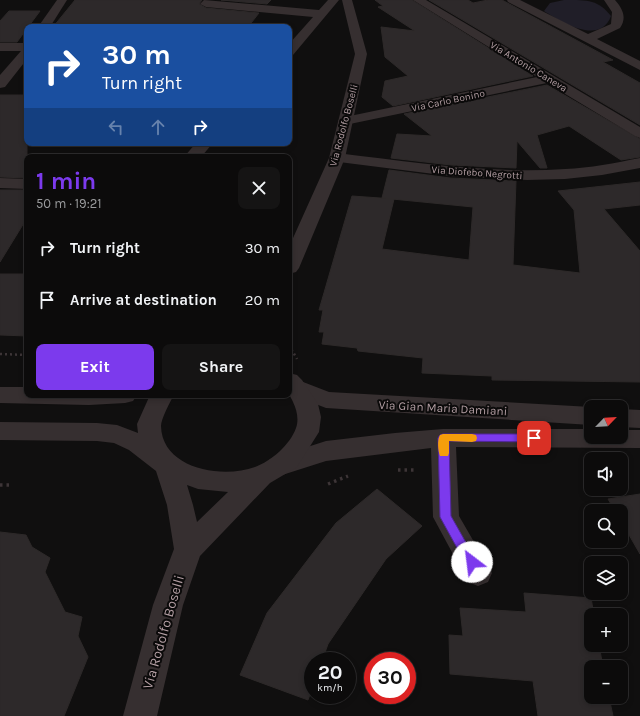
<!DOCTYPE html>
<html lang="en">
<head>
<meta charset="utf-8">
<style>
	:root { --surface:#0c0b0b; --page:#151414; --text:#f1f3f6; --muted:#9a9b9d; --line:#2c2b2c; --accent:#7c3aed }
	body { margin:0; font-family:Karla,sans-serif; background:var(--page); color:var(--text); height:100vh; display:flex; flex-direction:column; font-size:15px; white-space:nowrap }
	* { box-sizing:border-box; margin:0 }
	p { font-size:13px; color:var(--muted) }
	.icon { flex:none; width:22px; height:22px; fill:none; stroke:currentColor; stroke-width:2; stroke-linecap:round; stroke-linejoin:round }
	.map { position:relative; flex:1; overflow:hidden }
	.drawer { position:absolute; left:24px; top:154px; width:268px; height:244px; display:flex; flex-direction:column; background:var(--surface); border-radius:8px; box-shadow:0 2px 6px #0003,0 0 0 1px var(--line) }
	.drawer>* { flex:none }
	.guide { position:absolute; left:24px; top:24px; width:268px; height:122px; border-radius:8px; box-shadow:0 2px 6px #0003,0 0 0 1px var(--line); background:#1a4fa0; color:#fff; overflow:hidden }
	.needle { width:26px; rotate:65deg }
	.tools { position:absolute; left:584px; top:400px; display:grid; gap:8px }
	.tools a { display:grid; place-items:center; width:44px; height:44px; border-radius:8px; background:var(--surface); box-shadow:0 2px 6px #0003,0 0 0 1px var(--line); font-size:20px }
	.speed { position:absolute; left:304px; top:652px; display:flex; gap:8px; font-size:20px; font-weight:700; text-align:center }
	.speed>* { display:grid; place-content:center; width:52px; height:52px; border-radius:50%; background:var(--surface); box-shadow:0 2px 6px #0003,0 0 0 1px var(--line); line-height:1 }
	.speed small { font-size:10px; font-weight:400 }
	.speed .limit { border:6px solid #d22; background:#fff; color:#111 }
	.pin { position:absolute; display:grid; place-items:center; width:34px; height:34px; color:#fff; margin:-17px; border-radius:8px; box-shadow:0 2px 6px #0006 }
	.me { position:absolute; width:44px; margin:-22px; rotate:330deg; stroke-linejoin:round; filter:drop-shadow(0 0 3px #0008) }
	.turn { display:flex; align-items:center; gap:14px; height:84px; padding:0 12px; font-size:18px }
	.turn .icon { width:52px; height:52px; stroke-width:2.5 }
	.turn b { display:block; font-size:28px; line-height:34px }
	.lanes { display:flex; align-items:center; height:38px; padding:0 12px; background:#0003; justify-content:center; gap:20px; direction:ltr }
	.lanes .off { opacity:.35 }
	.round { display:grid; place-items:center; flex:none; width:42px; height:42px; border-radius:8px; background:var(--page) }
	.headline { display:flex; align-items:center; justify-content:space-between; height:68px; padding:0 12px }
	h1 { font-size:24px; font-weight:700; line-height:30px; color:var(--accent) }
	.cta { display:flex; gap:8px; margin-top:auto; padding:8px 12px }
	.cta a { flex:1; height:46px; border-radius:8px; background:var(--accent); color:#fff; font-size:16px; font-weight:700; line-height:46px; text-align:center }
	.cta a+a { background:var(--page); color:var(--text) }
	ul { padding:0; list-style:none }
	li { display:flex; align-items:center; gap:12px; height:52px; padding:0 12px }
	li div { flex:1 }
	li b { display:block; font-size:15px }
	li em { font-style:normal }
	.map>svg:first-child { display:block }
	.green { fill:#201e28 }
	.building { fill:#2d292a; stroke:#2d2929 }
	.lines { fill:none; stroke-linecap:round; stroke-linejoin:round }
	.path-far1 { stroke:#3d3537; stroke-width:2.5; stroke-dasharray:2 3; stroke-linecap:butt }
	.path { stroke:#3d3537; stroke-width:3.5; stroke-dasharray:2.5 4; stroke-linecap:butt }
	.minor { fill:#362f30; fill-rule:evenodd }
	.tertiary { fill:#362f30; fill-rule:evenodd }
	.route { fill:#7c3aed; stroke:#51269a }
	.slow { fill:#f59e0b }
	.labels { text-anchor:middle; stroke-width:4; stroke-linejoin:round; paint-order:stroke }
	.far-street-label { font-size:10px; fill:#b39ea3; stroke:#0b0a0a }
	.street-label { font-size:12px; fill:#b39ea3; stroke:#0b0a0a }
	.near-street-label { font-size:14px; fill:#b39ea3; stroke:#0b0a0a }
</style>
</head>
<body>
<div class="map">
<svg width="640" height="716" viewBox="0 0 640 716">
	<rect width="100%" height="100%" fill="#100f0f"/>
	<path class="green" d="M564,0C589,0 598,0 611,16C600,46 561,22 544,11L550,3Z"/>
	<g class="building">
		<polygon points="75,0 202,0 199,4 206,8 259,13 248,27 151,23 148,27 53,27"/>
		<polygon points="221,0 271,0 267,4"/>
		<polygon points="375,0 412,0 533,76 393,106 382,97 385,81 408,76 385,57 381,27 415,31 378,7 383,6"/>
		<polygon points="429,0 468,0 473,3 488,0 502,0 613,60 603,62 640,83 640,125"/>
		<polygon points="9,11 40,11 17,42 0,42 0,21"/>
		<polygon points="547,85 640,139 640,157 621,160 569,126 537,135 547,168 540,168 517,141 516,168 451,165 391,158 397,134 432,136 404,114"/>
		<polygon points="0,95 27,95 27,178 0,177"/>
		<polygon points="389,170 450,178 516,181 513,265 580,273 574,210 558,191 640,182 640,205 604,209 640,251 640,382 492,380 492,376 422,373 423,358 358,351 357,348 322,344 324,332 319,332 323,310 319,310 352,196 394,199 382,249 469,260 473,207 382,198"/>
		<polygon points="0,190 27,190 27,218 0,262"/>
		<polygon points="0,274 27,274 27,336 0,335"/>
		<polygon points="377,489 422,526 386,559 328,644 322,661 313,661 313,686 308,700 240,675 267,613 336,523"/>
		<polygon points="640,494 640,554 621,521 621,511 615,511 608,499"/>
		<polygon points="0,532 26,535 32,547 50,558 45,572 65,612 82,617 78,636 88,657 64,716 0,716"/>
		<polygon points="524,593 591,598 594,615 591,615 591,645 599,645 603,667 591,667 591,697 609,697 613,716 538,716 533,681 450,674 449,635 463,636 460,608 526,612"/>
	</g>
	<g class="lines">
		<g class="path-far1">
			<polyline points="289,345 297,359"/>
			<polyline points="0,354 27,355"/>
		</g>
		<g class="path">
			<polyline points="398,470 417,470"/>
			<polyline points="328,484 348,476"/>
			<polyline points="0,485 10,485"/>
		</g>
		<g class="minor">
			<polygon points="57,0 67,0 50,27 38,27"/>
			<polygon points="204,0 319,10 328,0 339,0 293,55 289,56 289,44 313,17 206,7 200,4"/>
			<polygon points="413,0 426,0 640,127 640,138 635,136 547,83 345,125 340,124 338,121 340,118 345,117 537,77"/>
			<path d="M507,0H520L588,34L611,24L612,12L604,0H615C623,9 627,18 620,28L597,39L640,61V70L508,2Z"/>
			<polygon points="0,43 27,43 27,59 5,87 0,88 0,75 21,51 0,51"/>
			<polygon points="196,143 213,143 201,157 184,157"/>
			<path d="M337,153C412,162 489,174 565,169C590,168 615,163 640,158V168L602,175L565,179L527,180L450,176L331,161L329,158L331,155Z"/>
			<polygon points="0,178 27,179 27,189 0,188"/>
			<polygon points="298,380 329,392 591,407 591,425 326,408 290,394 289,384"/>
			<polygon points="621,409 640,410 640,428 621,427"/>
			<polygon points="443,429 591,429 591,437 621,437 621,430 640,430 640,448 456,447 459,516 492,573 488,582 478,586 468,582 433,517 431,448 326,461 279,476 270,473 266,466 270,459 326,441 395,433"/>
		</g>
		<g class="tertiary">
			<polygon points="342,0 352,0 367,54 345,158 299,268 296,272 289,274 289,247 329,158 355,54"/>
			<path d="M289,373L297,375L302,380L318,404L321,417L319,432L297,467L270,483L200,556L183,605L157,716H123L153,605L174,549L167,505L156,471L129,450L114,443L97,441L0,440V422L97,423L117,425L138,433L137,424L150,395H174C170,402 161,419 161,426C162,469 222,479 255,467C271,461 290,445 296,428C299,420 297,410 293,402C292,399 290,397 289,394C288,388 289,380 289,373ZM187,485L198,489L228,492L197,522L193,505Z"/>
			<polygon points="0,387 27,387 27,395 137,395 133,401 125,403 89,405 0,403"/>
		</g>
	</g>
	<polygon class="route" points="443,434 534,434 538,436 539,438 538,441 534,442 449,441 451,516 477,562 476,566 472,567 467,566 440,517 438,438 440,435"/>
	<path class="slow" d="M443,434H472L476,435L477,438L476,441L472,442L449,441V453L448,456H440C438,451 437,440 440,435Z"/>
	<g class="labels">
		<g class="far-street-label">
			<text transform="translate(529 66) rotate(31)" y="4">Via Antonio Caneva</text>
			<text transform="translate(448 100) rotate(-12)" y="4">Via Carlo Bonino</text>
			<text transform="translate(343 125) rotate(-75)" y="4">Via Rodolfo Boselli</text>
			<text transform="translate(477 172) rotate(4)" y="4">Via Diofebo Negrotti</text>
		</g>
		<g class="street-label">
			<text transform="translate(443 408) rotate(3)" y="4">Via Gian Maria Damiani</text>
		</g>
		<g class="near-street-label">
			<text transform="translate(163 632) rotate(-74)" y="5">Via Rodolfo Boselli</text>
		</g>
	</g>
</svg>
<div class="tools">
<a><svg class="needle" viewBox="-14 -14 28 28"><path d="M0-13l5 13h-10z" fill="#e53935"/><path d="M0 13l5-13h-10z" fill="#9a9b9d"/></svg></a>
<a><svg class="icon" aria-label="sound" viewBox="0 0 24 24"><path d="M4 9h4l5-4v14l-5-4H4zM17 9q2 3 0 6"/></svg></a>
<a><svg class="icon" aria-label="search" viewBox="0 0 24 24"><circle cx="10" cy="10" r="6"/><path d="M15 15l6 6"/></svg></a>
<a><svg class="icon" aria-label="layers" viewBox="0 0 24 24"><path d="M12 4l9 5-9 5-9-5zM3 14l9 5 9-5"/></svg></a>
<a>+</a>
<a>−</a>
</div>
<div class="speed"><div>20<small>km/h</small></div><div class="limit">30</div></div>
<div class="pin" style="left:534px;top:438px;background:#d93025"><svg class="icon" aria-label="arrive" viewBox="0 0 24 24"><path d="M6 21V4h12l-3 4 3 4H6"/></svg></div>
<svg class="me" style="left:472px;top:562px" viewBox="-20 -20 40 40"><circle r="19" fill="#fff"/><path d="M0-13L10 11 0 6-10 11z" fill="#7c3aed"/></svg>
<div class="guide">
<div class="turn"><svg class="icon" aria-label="right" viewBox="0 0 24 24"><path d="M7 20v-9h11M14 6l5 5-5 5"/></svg><div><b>30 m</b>Turn right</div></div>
<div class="lanes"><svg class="icon off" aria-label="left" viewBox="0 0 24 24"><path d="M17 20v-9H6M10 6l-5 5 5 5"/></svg><svg class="icon off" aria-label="ahead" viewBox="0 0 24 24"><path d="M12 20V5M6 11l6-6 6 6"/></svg><svg class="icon" aria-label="right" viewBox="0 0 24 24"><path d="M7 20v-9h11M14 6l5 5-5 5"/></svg></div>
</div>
<section class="drawer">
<div class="headline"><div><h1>1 min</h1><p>50 m · 19:21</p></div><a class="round"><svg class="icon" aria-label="close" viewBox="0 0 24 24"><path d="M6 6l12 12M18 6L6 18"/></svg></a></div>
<ul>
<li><svg class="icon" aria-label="right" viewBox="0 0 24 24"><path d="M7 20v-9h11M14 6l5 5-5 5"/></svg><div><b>Turn right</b></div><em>30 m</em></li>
<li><svg class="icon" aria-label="arrive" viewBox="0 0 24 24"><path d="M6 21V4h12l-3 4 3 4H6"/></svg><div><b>Arrive at destination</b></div><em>20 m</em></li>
</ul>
<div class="cta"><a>Exit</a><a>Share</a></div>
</section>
</div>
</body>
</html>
